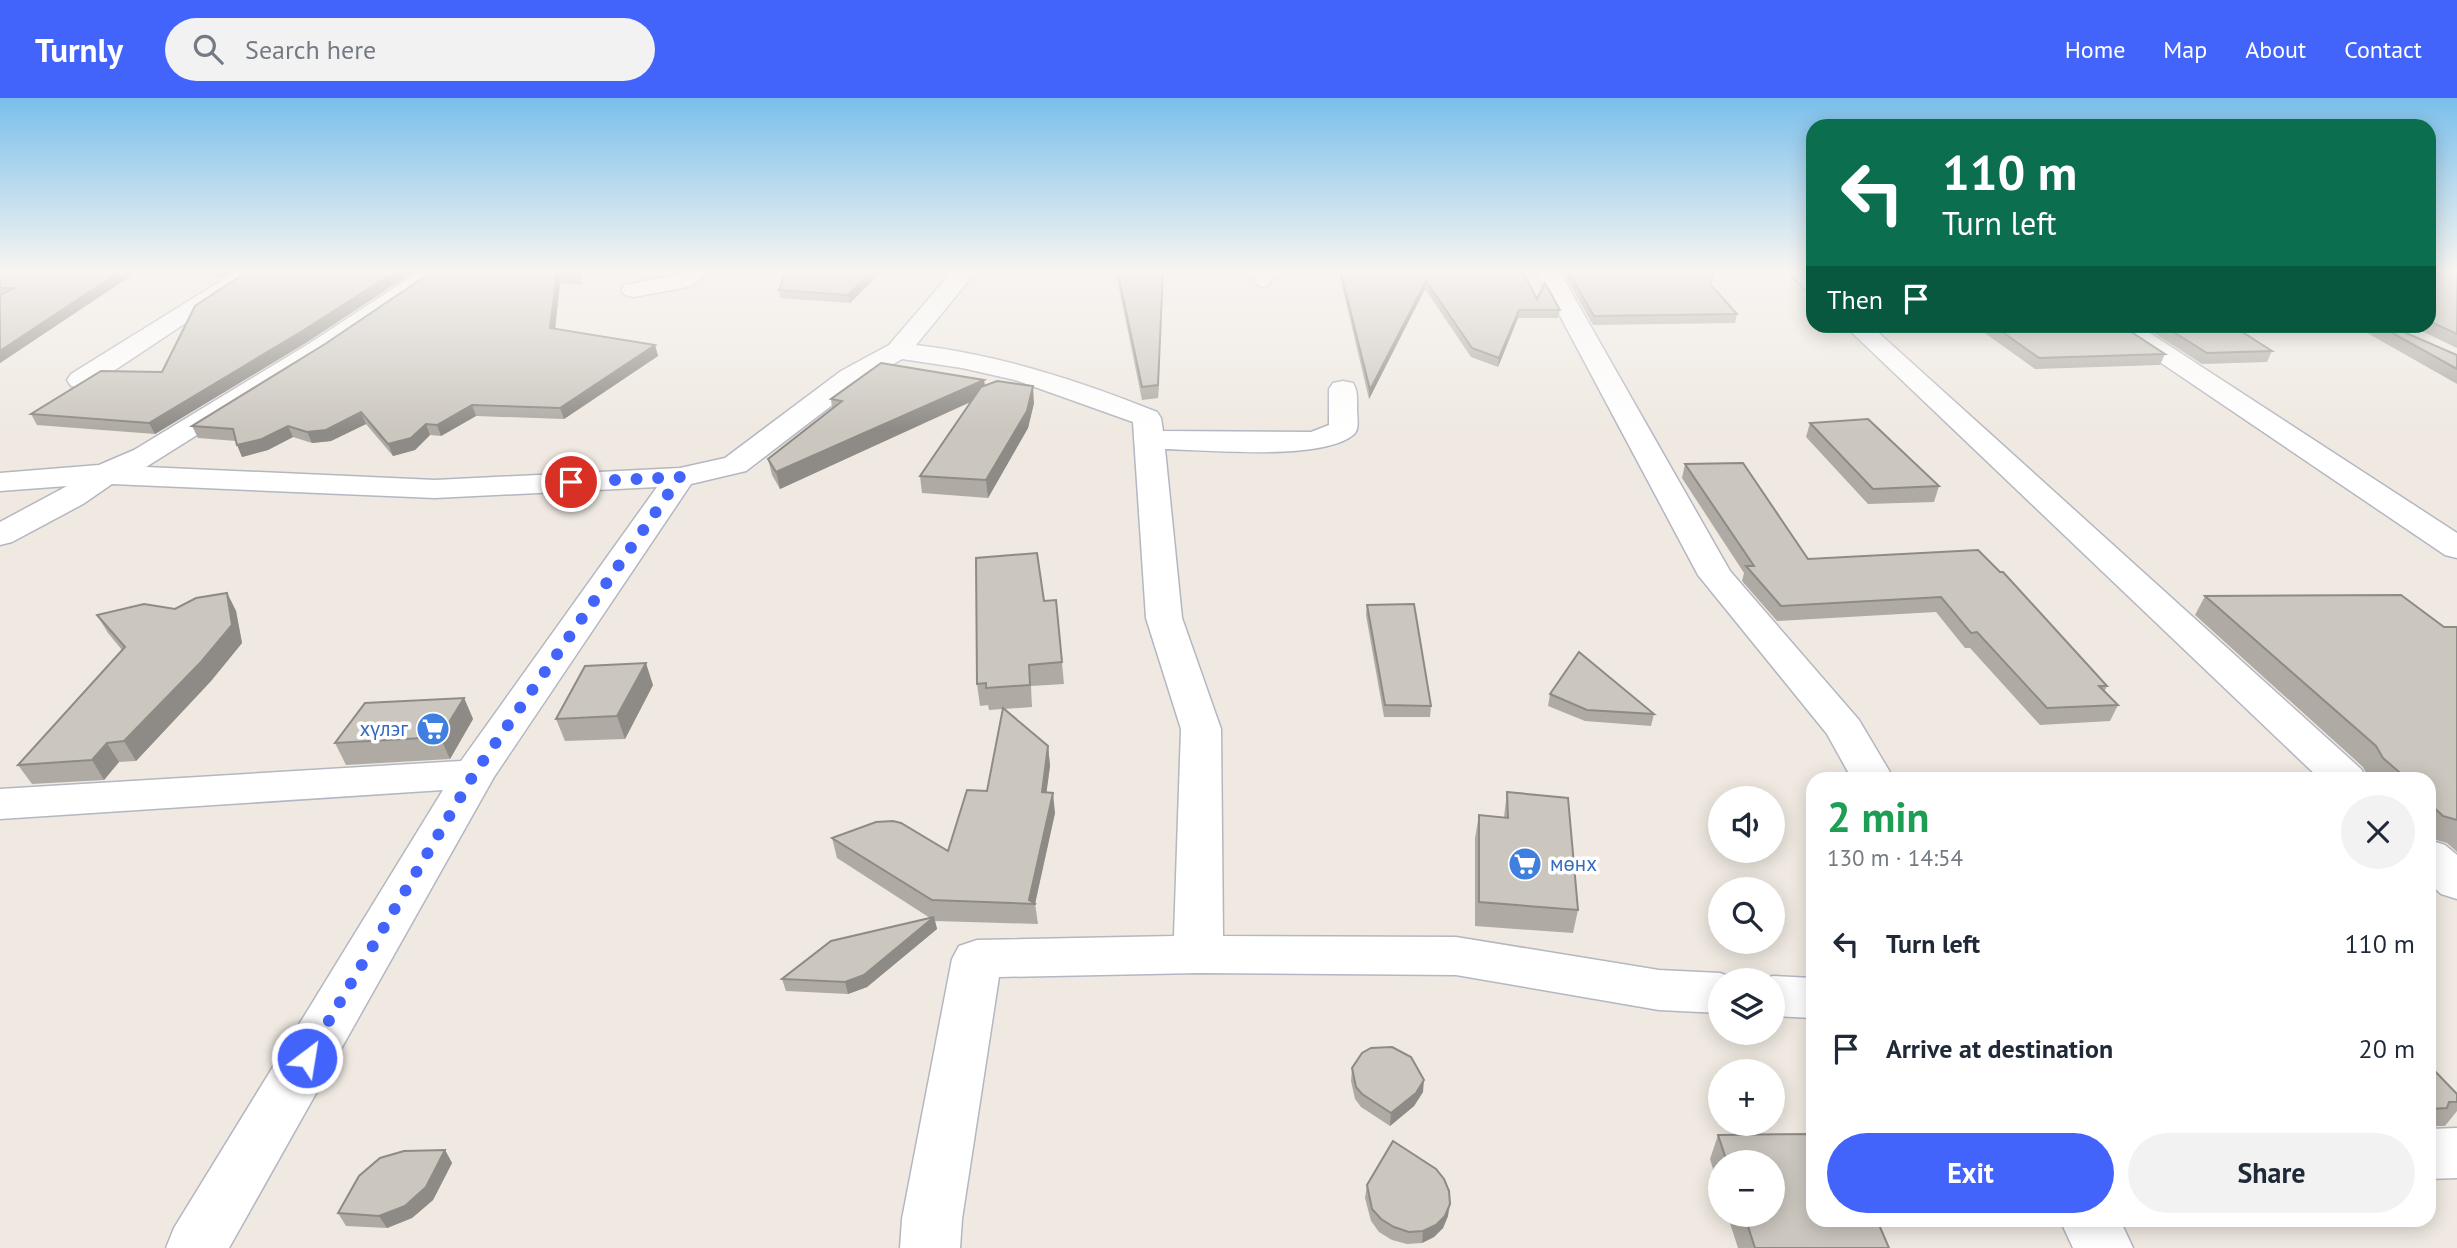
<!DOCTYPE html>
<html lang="en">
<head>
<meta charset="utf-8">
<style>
	:root { --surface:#fff; --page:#f2f2f3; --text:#1f2937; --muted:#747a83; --accent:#4264fb }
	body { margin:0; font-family:"PT Sans",sans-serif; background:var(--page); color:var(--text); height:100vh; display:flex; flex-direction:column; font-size:26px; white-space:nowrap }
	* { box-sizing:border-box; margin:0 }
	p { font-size:23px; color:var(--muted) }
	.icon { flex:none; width:38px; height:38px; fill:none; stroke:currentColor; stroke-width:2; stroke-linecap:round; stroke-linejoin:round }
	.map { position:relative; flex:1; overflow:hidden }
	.sheet { position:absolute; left:1806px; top:674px; width:630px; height:455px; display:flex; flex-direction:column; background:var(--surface); border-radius:21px; box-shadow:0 4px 18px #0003 }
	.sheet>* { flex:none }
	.hud { position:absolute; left:1806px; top:21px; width:630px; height:214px; border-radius:21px; box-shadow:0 4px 18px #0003; background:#0b6e4f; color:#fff; overflow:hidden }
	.buttons { position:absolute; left:1708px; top:688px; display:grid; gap:14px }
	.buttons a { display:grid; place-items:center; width:77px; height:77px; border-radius:50%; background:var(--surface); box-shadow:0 4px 18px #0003; font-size:35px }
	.pin { position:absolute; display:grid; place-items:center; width:60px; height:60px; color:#fff; margin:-30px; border:4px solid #fff; border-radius:50%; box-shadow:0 2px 7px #0007 }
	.me { position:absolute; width:77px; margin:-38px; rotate:31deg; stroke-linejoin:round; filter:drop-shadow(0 0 5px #0008) }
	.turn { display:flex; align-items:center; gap:24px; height:147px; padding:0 21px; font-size:32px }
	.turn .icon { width:91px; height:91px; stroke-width:2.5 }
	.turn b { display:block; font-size:49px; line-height:60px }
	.then { display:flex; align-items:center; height:66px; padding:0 21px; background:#0003; gap:14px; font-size:26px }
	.round { display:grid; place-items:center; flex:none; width:74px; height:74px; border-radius:37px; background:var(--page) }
	.head { display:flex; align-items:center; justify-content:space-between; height:119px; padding:0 21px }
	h1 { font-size:42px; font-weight:700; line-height:52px; color:#1e9e55 }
	.button { display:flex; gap:14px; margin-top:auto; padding:14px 21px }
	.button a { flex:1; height:80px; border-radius:42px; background:var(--accent); color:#fff; font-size:28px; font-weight:700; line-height:80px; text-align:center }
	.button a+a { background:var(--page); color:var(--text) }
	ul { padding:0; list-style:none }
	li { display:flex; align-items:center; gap:21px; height:105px; padding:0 21px }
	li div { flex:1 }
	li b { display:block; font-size:26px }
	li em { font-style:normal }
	header { display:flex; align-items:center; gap:42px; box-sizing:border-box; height:98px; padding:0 35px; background:var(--accent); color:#fff }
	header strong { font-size:33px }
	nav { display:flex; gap:38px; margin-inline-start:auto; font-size:24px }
	.search { width:490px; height:63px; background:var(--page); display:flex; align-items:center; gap:18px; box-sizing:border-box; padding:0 24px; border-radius:38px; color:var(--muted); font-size:26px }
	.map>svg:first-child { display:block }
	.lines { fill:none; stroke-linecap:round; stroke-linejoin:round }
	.lane-casing { stroke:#b4b7c1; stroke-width:3 }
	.street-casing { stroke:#b4b7c1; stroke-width:3 }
	.lane { fill:#fff; fill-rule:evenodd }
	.street { fill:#fff; fill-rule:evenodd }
	.wall { fill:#afaba4 }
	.shaded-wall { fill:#8e8b86 }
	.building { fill:#cbc7bf; stroke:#8e8b86; stroke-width:2 }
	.route { stroke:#4264fb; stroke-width:12; stroke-dasharray:0 21.6 }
	.labels { text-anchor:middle; stroke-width:7; stroke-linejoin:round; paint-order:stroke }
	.shop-label { font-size:21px; fill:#366cbe; stroke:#fff; text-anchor:end }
</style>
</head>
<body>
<header>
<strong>Turnly</strong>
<div class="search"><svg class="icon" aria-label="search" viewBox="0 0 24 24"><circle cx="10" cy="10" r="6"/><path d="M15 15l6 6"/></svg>Search here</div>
<nav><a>Home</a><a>Map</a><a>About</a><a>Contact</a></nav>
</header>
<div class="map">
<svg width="2457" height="1150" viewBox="0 0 2457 1150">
	<rect width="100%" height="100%" fill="#efe9e1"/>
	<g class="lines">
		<defs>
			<polygon id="lane" points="1261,171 1277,171 1268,187 1262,189 1254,184"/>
			<g id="street">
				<polygon points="240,171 267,171 91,288 81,290 71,288 67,282 71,276"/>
				<path d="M423,171H450L328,255L146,369L435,382L680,370L725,360L841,273L889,247L954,171H978L916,247C1000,257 1080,283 1157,314L1161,320L1163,333L1311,334L1329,327V291L1333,285L1343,283L1353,285C1358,293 1357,302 1357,311C1357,319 1360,332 1353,337C1321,363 1207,352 1165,351L1182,520L1221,631L1223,838L1456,839L1659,872L1720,875L1739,882H1720V915L1659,912L1456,877L1198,875L999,879L962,1121L960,1150H900L902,1121L952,861L959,848L977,842L1174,838L1181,631L1146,520L1133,324L1015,282L962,270L902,261L861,285L746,373L691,386L494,679L229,1150H166L174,1130L443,692L0,721V691L461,663L657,389L435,400L112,386L83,406L12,444L0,447V424L67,388L0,393V375L99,367L134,352L310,245Z"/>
				<polygon points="686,171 713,171 691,188 683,190 633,199 625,197 621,192 625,187 676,177"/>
				<polygon points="1535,171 1558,171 1730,473 1859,622 1894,681 1852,681 1827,636 1698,477"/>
				<polygon points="1786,171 1811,171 1813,193 1805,191"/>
				<polygon points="1845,228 1871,228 2361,671 2367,681 2320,681"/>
				<polygon points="2111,228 2139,228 2457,435 2457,460 2445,457 2114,233"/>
				<polygon points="2429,742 2445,747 2457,757 2457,801 2441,796 2429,785"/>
				<polygon points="1773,878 1813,880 1813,920 1773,918 1773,882 1761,882"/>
				<polygon points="2457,1030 2457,1080 2429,1081 2429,1031"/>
				<polygon points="2060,1122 2120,1122 2133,1150 2073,1150"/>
			</g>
		</defs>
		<use href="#lane" class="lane-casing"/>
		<use href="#street" class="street-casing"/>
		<use href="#lane" class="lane"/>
		<use href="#street" class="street"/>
	</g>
	<g class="wall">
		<polygon points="141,171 0,265 0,173"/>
		<polygon points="436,171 579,171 583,187 560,185 555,231 655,247 658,258 564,321 476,318 441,338 430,337 415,352 393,358 366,326 331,343 312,345 293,339 268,352 242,359 236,343 198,340 192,328 325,246"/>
		<polygon points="884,171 850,205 780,200 779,192"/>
		<polygon points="1115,171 1163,171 1158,300 1142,302"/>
		<polygon points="1338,171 1521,171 1537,201 1560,212 1558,220 1518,220 1498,269 1471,259 1425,191 1369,301"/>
		<polygon points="1561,171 1701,171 1711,187 1737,216 1735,225 1593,227"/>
		<polygon points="2429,171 2457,171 2457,250 2411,228 2429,228"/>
		<polygon points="1942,228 1956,228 1953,234"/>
		<polygon points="1975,228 2075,228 2078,230 2165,256 2160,267 2035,271"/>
		<polygon points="2143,228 2233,228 2272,253 2267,264 2202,266"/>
		<polygon points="2355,228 2390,228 2457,257 2457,286"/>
		<polygon points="309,243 155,336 37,327 31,316"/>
		<polygon points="984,282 985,288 1034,305 1028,330 988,400 922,395 920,378 971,303 780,391 772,377 768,361 832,310 831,301"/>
		<polygon points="1810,325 1939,388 1934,404 1868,406 1806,339"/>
		<polygon points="1685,366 1808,461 2000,474 2107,588 2104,594 2118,607 2110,623 2040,627 1970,550 1965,550 1936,514 1777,523 1742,483 1744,475 1682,380"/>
		<polygon points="227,495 236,513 242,545 211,583 136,663 119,664 104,682 32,686 18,667 122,552 108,535 97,517 175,511"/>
		<polygon points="2205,498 2444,529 2457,529 2457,754 2447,745 2429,740 2429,681 2369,681 2363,669 2195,517"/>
		<polygon points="1056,502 1064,586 1031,588 1032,609 1004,611 1048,648 1050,668 1046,694 1055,715 1035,805 1038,826 935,823 937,831 867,889 848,896 786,893 782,881 930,820 837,760 832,740 948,753 987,693 1003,611 989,612 988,607 980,608 977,586 1044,503"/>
		<polygon points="1367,507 1431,608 1430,619 1384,619 1366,517"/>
		<polygon points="653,587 625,641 565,643 556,621"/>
		<polygon points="1550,596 1654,616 1651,628 1585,623 1548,608"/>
		<polygon points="464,600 473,621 450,661 346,667 335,645"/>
		<polygon points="1507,694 1578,812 1573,835 1475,828 1475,740 1479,717 1504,719"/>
		<polygon points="2429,967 2457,996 2457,1013 2445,1028 2431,1028 2429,1030"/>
		<polygon points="1352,970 1423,994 1414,1008 1390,1028 1361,1009 1355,1001 1351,983"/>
		<polygon points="1813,1036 1813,1122 1877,1122 1889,1150 1738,1150 1727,1116 1773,1116 1773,1064 1720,1064 1720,1094 1710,1061 1718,1037"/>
		<polygon points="445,1052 452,1065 433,1102 412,1120 387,1130 346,1128 338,1115"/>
		<polygon points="1367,1087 1448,1118 1443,1130 1434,1139 1422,1145 1407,1146 1392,1142 1379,1134 1371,1123 1365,1100"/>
	</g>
	<g class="shaded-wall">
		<polygon points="124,171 141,171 0,265 0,253"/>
		<polygon points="235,171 218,181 214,172"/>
		<polygon points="399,171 418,171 309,243 155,336 149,325"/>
		<polygon points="874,171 884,171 850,205 848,197"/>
		<polygon points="1163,171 1158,300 1158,287"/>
		<polygon points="557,175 560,185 554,241 550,230"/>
		<polygon points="1426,183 1425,191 1369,301 1370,292"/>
		<polygon points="1519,212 1518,220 1498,269 1499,260"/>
		<polygon points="655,247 658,258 564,321 560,310"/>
		<polygon points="984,282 986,297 780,391 776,374"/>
		<polygon points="1033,288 1034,305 1028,330 988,400 986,382"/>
		<polygon points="472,307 476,318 441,338 437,327"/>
		<polygon points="361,314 366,326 331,343 312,345 307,334"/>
		<polygon points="426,326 430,337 415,352 393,358 388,346"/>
		<polygon points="288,328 293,339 268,352 242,359 237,347"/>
		<polygon points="227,495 236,513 242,545 211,583 136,663 124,643"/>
		<polygon points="646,565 653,587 625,641 617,618"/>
		<polygon points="464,600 473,621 450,661 440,639"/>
		<polygon points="107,645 119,664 104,682 92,662"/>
		<polygon points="1048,648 1050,668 1044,714 1042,694"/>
		<polygon points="1053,695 1055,715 1035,806 1029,802"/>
		<polygon points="934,819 937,831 867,889 848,896 845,884"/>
		<polygon points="1424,982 1423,994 1414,1008 1390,1028 1391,1015"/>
		<polygon points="445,1052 452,1065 433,1102 412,1120 387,1130 379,1118"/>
		<polygon points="1450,1106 1448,1118 1443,1130 1434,1139 1422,1145 1423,1133"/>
	</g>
	<g class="building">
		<polygon points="3,171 124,171 0,253 0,197 15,190 0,190 0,173"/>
		<polygon points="251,171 399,171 304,232 149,325 31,316 101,273 162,274 195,208"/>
		<polygon points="436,171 579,171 580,177 557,175 550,230 655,247 560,310 472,307 437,327 426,326 411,340 388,346 361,314 326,332 307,334 288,328 262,341 237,347 233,331 192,328 325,246"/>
		<polygon points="787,171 874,171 848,197 779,192"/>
		<polygon points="1117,171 1163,171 1158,287 1142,289"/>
		<polygon points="1340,171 1521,171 1537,201 1545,185 1560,212 1519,212 1499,260 1472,250 1426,183 1370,292"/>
		<polygon points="1567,171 1701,171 1713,176 1710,186 1737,216 1594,218"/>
		<polygon points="2429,171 2457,171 2457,236 2429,223"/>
		<polygon points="1994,228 2075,228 2078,230 2080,228 2122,228 2165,256 2039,260"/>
		<polygon points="2164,228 2233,228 2272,253 2207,255"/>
		<polygon points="2380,228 2390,228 2457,257 2457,271"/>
		<polygon points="881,265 984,282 776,374 768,361 842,303 831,301"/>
		<polygon points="997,283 1033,288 1027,313 986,382 920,378 981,289"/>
		<polygon points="1868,321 1939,388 1873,391 1810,325"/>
		<polygon points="1743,365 1808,461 1978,452 2000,474 2003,474 2107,588 2099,588 2118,607 2047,610 1977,534 1971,535 1941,499 1781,508 1746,468 1754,468 1685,366"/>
		<polygon points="1037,455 1044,503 1056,502 1062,564 1029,567 1030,587 986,590 986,585 977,586 976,460"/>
		<polygon points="227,495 232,527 201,564 124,643 107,645 92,662 18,667 125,549 97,517 144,506 175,511 196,500"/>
		<polygon points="2401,497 2444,529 2457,529 2457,722 2443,718 2429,705 2429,681 2407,681 2383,660 2376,648 2205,498"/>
		<polygon points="1414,506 1431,608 1385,607 1367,507"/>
		<polygon points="1579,554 1654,616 1587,612 1550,596"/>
		<polygon points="646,565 617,618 556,621 585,568"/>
		<polygon points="464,600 440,639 335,645 365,605"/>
		<polygon points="1003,610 1048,648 1042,694 1053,695 1029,802 1036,806 932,802 832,740 876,724 893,723 901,725 948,753 967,692 987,693"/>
		<polygon points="1507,694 1568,700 1578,812 1479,804 1479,717 1508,720"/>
		<polygon points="934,819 864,877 845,884 782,881 831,843"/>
		<polygon points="1392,949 1411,959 1424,982 1416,995 1391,1015 1362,996 1356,989 1352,970 1362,955 1371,950"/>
		<polygon points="2429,967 2457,996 2457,1004 2449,1004 2447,1010 2429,1011"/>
		<polygon points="1813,1036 1813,1122 1877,1122 1889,1150 1755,1150 1744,1116 1773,1116 1773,1064 1727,1064 1718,1037"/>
		<polygon points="1393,1043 1436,1071 1444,1081 1449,1093 1450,1106 1445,1118 1436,1127 1423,1133 1409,1134 1394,1129 1381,1121 1372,1111 1367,1087"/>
		<polygon points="445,1052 426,1089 405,1108 379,1118 338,1115 359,1078 380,1060 404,1053"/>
	</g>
	<linearGradient id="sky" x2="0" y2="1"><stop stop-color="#7abfeb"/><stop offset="0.52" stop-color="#f8f5f2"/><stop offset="1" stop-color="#f8f5f2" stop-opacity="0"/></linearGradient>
	<rect width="2457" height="332" fill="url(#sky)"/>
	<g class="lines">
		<polyline class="route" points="307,960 474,676 680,379 571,384"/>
	</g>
	<defs>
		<symbol id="supermarket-disc" viewBox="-11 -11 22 22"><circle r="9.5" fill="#3f7fe0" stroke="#fff"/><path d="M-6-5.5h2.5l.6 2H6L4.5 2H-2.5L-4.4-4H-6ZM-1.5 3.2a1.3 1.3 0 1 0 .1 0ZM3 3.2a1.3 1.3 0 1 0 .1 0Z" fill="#fff"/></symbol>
	</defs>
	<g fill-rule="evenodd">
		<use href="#supermarket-disc" x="414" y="612" width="38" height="38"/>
		<use href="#supermarket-disc" x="1506" y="747" width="38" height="38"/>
	</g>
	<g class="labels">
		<g class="shop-label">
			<text x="408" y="638">хүлэг</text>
			<text x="1550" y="773" text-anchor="start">мөнх</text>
		</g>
	</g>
</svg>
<div class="buttons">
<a><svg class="icon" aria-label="sound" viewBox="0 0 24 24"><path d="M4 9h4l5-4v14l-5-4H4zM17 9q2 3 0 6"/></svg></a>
<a><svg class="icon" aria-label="search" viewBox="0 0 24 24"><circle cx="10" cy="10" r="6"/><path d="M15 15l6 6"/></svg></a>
<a><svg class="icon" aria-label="layers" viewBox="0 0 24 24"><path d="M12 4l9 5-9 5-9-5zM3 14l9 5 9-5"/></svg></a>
<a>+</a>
<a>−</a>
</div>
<div class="pin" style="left:571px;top:384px;background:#d93025"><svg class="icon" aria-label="arrive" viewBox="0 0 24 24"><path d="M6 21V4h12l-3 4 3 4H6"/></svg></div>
<svg class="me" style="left:307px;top:960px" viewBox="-20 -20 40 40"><circle r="17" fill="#4264fb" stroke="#fff" stroke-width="3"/><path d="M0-11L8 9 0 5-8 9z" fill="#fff"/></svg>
<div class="hud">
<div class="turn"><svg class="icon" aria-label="left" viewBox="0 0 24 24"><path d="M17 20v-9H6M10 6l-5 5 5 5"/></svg><div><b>110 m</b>Turn left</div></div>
<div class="then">Then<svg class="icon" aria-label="arrive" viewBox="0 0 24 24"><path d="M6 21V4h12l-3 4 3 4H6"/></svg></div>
</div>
<section class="sheet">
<div class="head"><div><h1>2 min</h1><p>130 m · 14:54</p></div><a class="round"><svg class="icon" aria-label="close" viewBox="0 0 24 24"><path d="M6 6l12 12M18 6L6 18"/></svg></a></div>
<ul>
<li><svg class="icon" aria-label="left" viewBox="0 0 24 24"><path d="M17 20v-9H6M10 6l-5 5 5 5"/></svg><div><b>Turn left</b></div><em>110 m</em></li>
<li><svg class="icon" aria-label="arrive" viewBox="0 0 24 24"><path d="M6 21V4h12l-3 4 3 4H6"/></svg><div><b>Arrive at destination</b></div><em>20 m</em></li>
</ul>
<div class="button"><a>Exit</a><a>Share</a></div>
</section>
</div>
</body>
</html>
